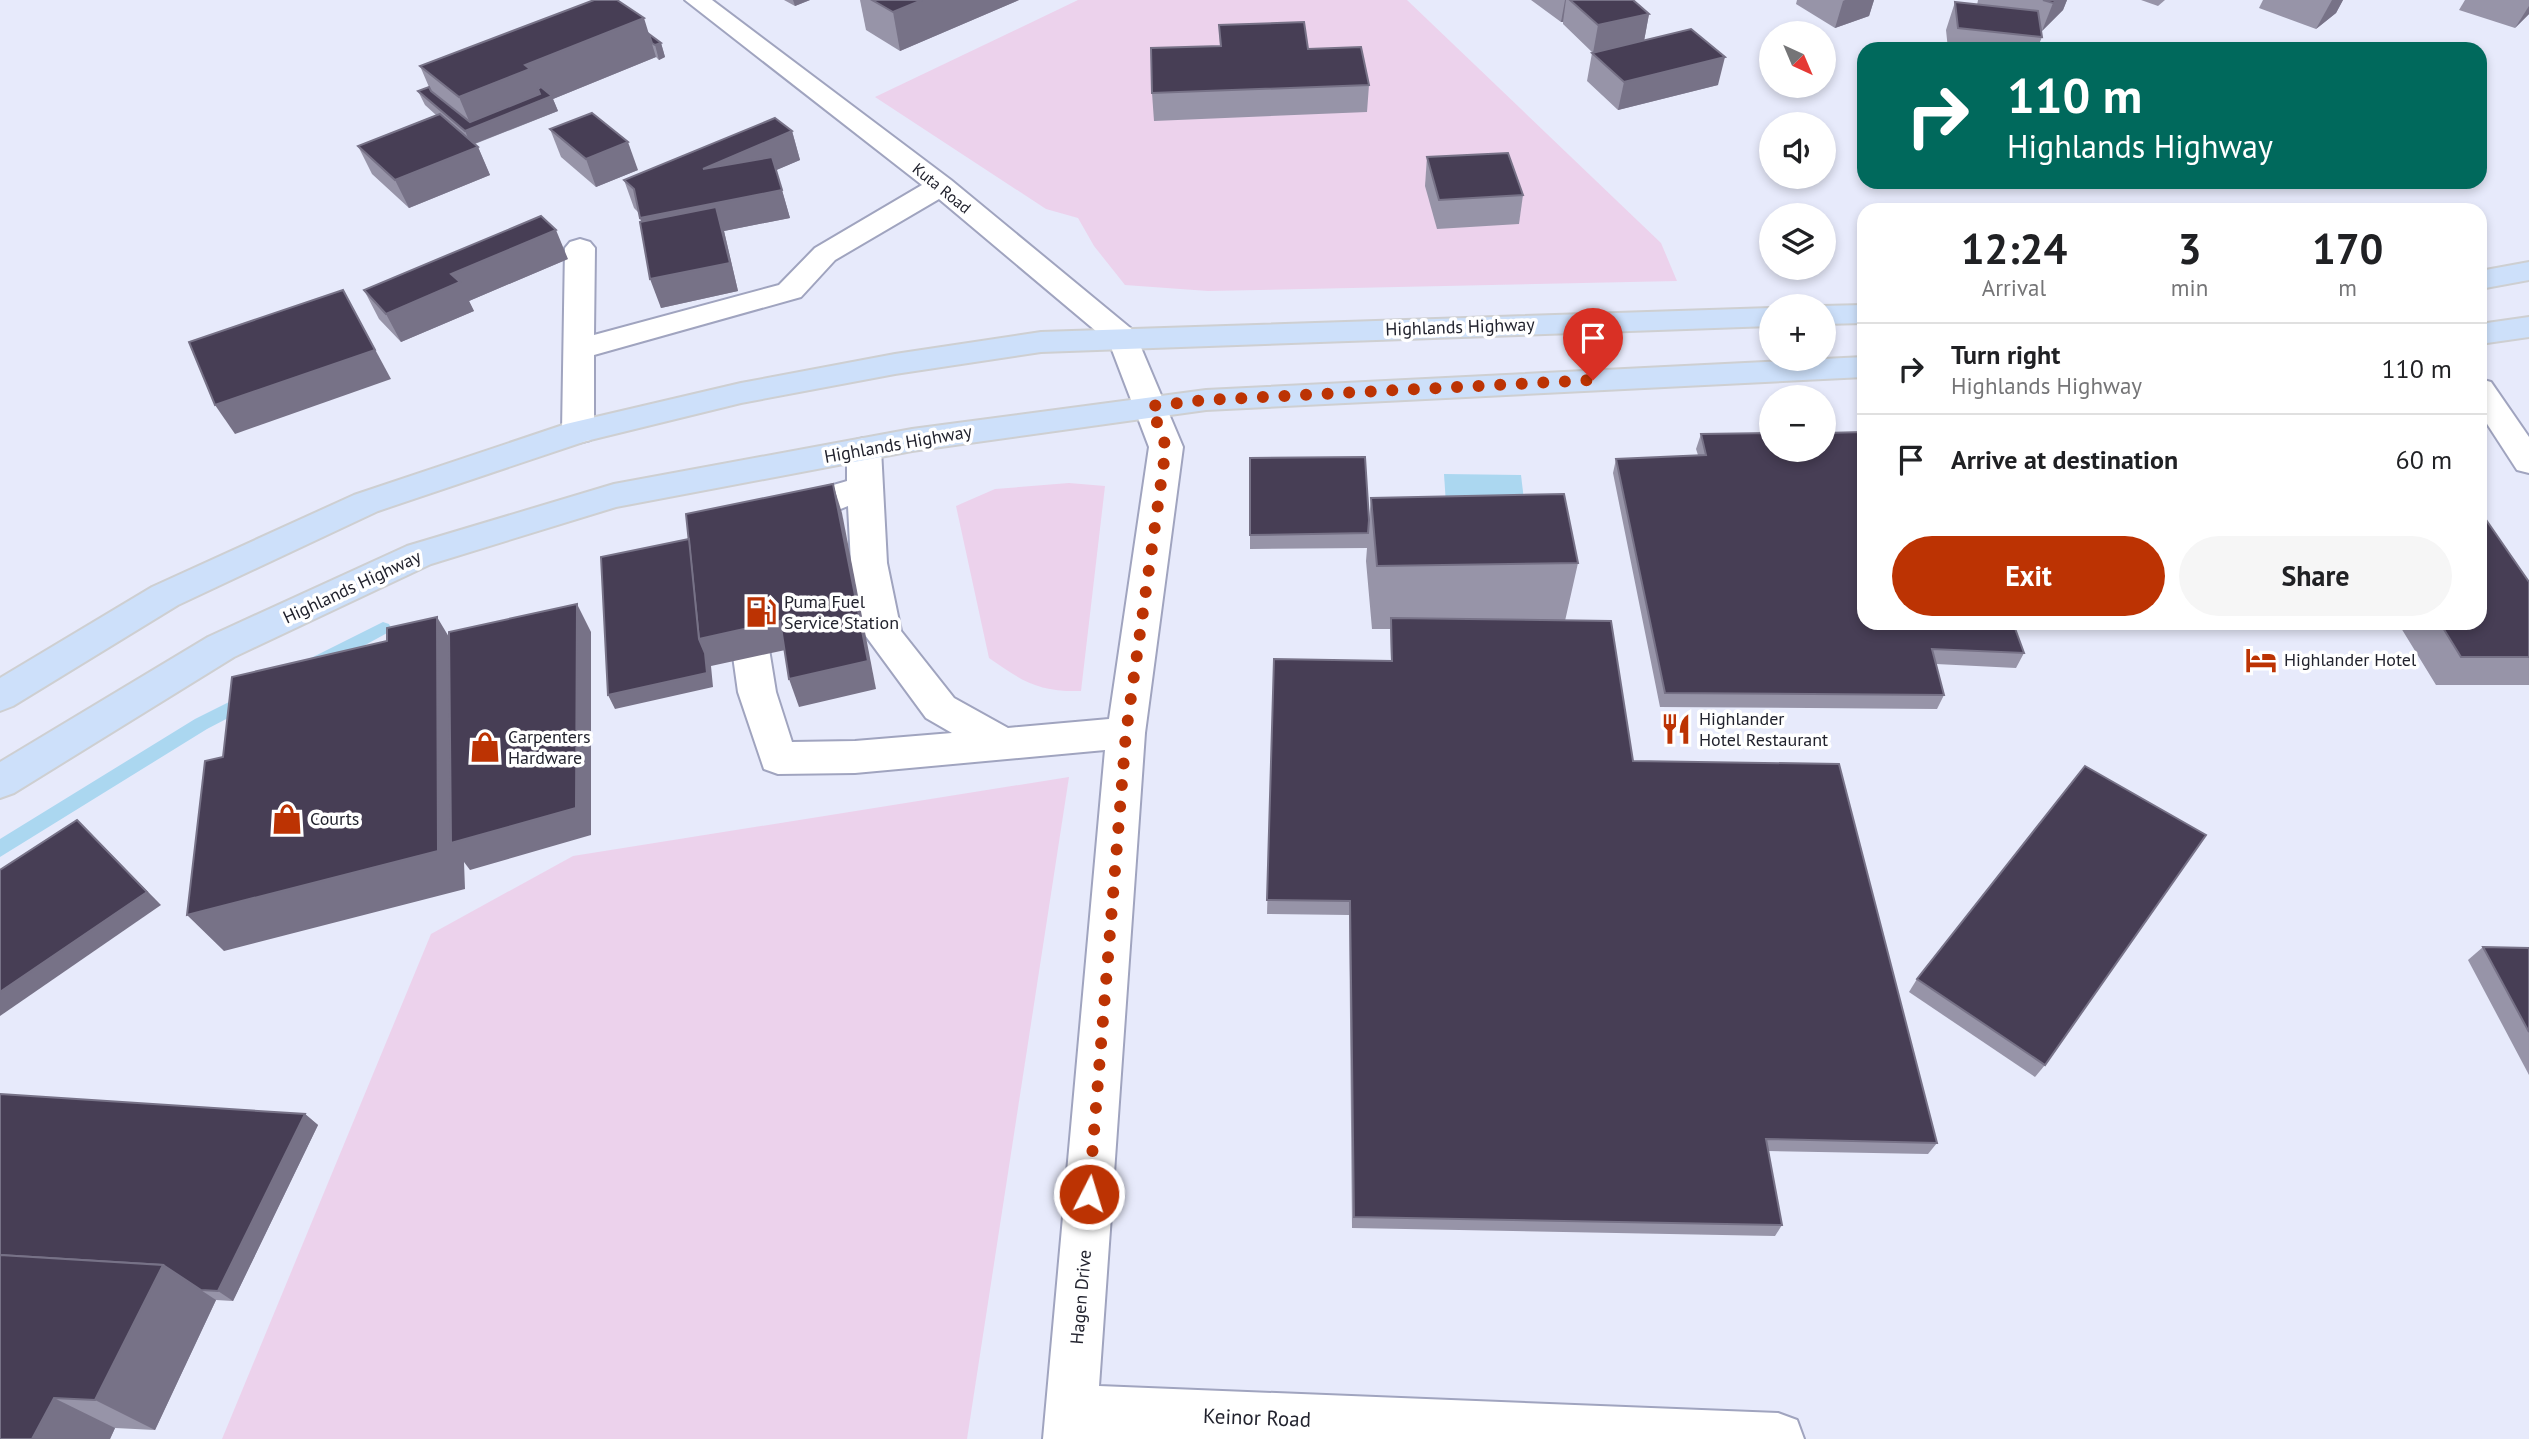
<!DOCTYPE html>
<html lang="en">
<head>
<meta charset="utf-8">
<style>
	:root { --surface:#fff; --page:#f6f6f6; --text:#202124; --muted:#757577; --line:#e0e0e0; --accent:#bc3303 }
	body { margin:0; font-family:"PT Sans",sans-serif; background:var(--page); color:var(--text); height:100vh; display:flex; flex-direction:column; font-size:26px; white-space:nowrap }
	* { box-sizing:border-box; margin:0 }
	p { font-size:23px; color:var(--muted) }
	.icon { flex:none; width:38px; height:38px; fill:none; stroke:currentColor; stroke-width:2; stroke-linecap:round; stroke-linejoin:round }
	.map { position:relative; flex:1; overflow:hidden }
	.drawer { position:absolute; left:1857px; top:203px; width:630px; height:427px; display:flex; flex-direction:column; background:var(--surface); border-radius:21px; box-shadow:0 4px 10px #0003 }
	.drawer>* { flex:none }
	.banner { position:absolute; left:1857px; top:42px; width:630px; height:147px; border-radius:21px; box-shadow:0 4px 10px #0003; background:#00695c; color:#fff; overflow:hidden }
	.needle { width:46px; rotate:136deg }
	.tools { position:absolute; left:1759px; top:21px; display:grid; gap:14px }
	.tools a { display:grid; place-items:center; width:77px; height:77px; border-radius:50%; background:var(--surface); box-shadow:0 4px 10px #0003; font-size:35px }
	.pin { position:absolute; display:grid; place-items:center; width:60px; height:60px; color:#fff; margin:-72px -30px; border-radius:50% 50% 50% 0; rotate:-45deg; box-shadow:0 0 7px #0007 }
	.pin .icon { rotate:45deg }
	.me { position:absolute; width:77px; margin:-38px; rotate:5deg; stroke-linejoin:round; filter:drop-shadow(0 0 5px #0008) }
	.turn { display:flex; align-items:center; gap:24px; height:147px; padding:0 35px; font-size:32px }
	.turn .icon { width:91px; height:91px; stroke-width:2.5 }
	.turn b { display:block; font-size:49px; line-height:60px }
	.eta { display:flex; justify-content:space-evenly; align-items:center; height:119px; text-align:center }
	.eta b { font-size:42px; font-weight:700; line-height:49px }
	.button { display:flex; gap:14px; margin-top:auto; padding:14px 35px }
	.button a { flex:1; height:80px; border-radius:42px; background:var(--accent); color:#fff; font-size:28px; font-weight:700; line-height:80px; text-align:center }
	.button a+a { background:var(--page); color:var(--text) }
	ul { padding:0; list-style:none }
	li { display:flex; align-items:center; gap:21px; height:91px; padding:0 35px; border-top:2px solid var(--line) }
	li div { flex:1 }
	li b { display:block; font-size:26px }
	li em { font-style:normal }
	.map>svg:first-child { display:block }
	.green { fill:#ecd2ec }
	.water { fill:#abd7f0 }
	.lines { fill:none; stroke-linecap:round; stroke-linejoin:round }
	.stream { fill:#abd7f0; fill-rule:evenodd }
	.minor-casing { stroke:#a0a4bf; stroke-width:4 }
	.major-casing { stroke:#cecfd1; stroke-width:4 }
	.minor { fill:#fff; fill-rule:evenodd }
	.major { fill:#cde0fa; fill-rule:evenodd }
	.wall { fill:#9794a8 }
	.shaded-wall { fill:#777287 }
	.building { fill:#473e55; stroke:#777287; stroke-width:2 }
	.route { stroke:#bc3303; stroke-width:12; stroke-dasharray:0 21.6 }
	.labels { text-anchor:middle; stroke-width:7; stroke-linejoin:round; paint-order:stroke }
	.far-street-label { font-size:16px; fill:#22232e; stroke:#fff }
	.street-label { font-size:18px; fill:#22232e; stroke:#fff }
	.poi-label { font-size:18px; fill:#22232e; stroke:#fff; text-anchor:start }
	.near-street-label { font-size:21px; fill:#22232e; stroke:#fff }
</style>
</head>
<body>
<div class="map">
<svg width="2529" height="1439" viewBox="0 0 2529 1439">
	<rect width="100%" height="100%" fill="#e7eafb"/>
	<g class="green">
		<polygon points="1078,0 1407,0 1661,243 1677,281 1208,291 1125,285 1094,246 1078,218 1046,209 875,97"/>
		<path d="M1069,483L1105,486L1081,691C1039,692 1023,682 989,658L956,506L995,489Z"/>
		<polygon points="1069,777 967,1439 222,1439 431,934 573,856"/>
	</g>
	<polygon class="water" points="1444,474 1521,475 1530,550 1449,549"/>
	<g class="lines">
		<g class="stream">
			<polygon points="383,622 389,624 391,628 389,632 323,668 311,668 309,663 311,658"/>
			<polygon points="249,692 255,694 258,699 255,704 207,729 0,857 0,839 195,719"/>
		</g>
		<defs>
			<g id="minor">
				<path d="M685,0H712L951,180L1134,331L1183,447L1145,733L1099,1386L1778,1413L1797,1420L1804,1439H1043L1105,750L855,773L778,774L764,769L738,692L726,606L731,597L744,593L757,597L762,606L776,692L792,742L855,741L952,733L926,718L865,635L851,563L848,506L791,529L779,525L774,517C787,494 823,489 847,481V449L852,441L864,438L876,441L881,449L887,563L901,631L954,698L1008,728L1109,719L1149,447L1109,342L939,199L835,260L801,297L594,355V432L590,440L578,443L566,440L562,432L565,248L570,242L580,239L590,242L595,248L594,335L779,285L815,248L922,185Z"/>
				<polygon points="2480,379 2491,382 2529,437 2529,473 2517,470 2480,413"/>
			</g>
			<g id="major">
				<polygon points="2529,262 2529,280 2480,289 2480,271"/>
				<polygon points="1864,305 1864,323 1824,324 1822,306"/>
				<polygon points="1771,308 1771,326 1041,352 895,374 741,403 586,441 378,511 178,605 13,706 0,711 0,678 152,587 354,495 566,424 741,383 895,354 1041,332"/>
				<polygon points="2529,317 2529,337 2480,344 2480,324"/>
				<polygon points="1864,357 1864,377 1206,410 912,451 616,507 431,564 234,657 14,793 0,798 0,762 208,637 407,546 614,484 912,429 1206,390"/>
			</g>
		</defs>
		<use href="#minor" class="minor-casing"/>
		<use href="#major" class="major-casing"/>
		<use href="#minor" class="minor"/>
		<use href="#major" class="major"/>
	</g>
	<g class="wall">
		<polygon points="784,0 810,0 795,6"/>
		<polygon points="860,0 1019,0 900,51 866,30"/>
		<polygon points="1531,0 1633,0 1649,14 1644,41 1718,85 1618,110 1587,81 1592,53 1593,53 1563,24 1563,22 1561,22"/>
		<polygon points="1797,0 1874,0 1869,16 1835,28 1796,4"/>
		<polygon points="1978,0 2067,0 2063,10 2042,31 2041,30 2042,37 2037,49 1948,49 1946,30 1955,2 1977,5"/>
		<polygon points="2141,0 2165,0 2158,6"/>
		<polygon points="2263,0 2343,0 2336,13 2316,29 2259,8"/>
		<polygon points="2465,0 2529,0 2529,14 2515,28 2459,10"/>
		<polygon points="1219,25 1308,49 1369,85 1367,112 1154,121 1152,93 1220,46"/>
		<polygon points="649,35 661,43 665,57 659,60 656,57 553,99 558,111 475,144 478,147 490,175 409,208 372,174 358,146 436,115 425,105 418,91 429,87 420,66"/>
		<polygon points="1864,83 1864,98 1862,90"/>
		<polygon points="550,129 638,170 596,187 561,157"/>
		<polygon points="792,131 800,160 776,170 790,218 724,231 738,291 661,308 639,213 634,208 624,180"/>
		<polygon points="1427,157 1523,195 1519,224 1437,229 1425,186"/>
		<polygon points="568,259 469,301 474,311 401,342 379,319 364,290"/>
		<polygon points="1701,434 2024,653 2016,668 1936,664 1944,695 1937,709 1660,707 1613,473 1616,459 1698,455 1696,449"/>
		<polygon points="1250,458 1369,520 1371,498 1578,563 1565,621 1633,761 1937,1143 1928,1154 1768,1151 1782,1225 1775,1236 1352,1228 1349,915 1267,914 1274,659 1391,661 1390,629 1372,629 1366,561 1367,548 1250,549"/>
		<polygon points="2529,582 2529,685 2436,685 2398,623 2480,623"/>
		<polygon points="2483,947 2529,948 2529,1075 2468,960"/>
		<polygon points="1917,979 2045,1065 2035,1077 1909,992"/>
		<polygon points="305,1114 318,1125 233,1301 216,1300 155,1430 115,1428 110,1439 0,1439"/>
	</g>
	<g class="shaded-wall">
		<polygon points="793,0 810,0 795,6"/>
		<polygon points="922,0 1019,0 900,51 893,12"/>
		<polygon points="1565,0 1566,0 1563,22 1561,22"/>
		<polygon points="1845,0 1874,0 1869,16 1835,28 1843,1"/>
		<polygon points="2057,0 2067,0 2063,10 2042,31 2053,3"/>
		<polygon points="2332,0 2343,0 2336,13 2316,29"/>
		<polygon points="2529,6 2529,14 2515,28"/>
		<polygon points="1649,14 1644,41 1593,53 1598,25"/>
		<polygon points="644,18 656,57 553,99 558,111 471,145 465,131 472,128 459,97 444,86"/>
		<polygon points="661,43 665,57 659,60 655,45"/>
		<polygon points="1725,57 1718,85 1618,110 1624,82"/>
		<polygon points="792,131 800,160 711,198 703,169"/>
		<polygon points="628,142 638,170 596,187 586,159"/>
		<polygon points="478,147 490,175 409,208 395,180"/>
		<polygon points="782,190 790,218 724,231 738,291 661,308 650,279 650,246 640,218"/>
		<polygon points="556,230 568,259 469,301 474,311 401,342 386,314 451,274"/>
		<polygon points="343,290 391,379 235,434 215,405"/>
		<polygon points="833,484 842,513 876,689 799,707 789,679"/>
		<polygon points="577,604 591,632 591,835 470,870 464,862 465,889 224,951 187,915 437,617 461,657"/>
		<polygon points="780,621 790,649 711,666 713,687 615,709 608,695 699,639"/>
		<polygon points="91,834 161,905 0,1016 0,992"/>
		<polygon points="305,1114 318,1125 233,1301 218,1291"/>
		<polygon points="163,1265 216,1300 155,1430 95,1400"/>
		<polygon points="54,1398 115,1428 110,1439 32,1439"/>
	</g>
	<g class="building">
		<polygon points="594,0 617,0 644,18 525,65 530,69 459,97 420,66"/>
		<polygon points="872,0 922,0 893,12"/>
		<polygon points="1570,0 1633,0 1649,14 1598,25"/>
		<polygon points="2043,0 2057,0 2053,3"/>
		<polygon points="1955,2 2038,11 2042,37 1958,28"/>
		<polygon points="1304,22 1308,49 1361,47 1369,85 1152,93 1151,48 1221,46 1219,25"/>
		<polygon points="1691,29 1725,57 1624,82 1592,53"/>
		<polygon points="649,34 661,43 655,45 652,43"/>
		<polygon points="429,87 431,91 470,122 540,94 538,89 541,87 552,96 465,131 418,91"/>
		<polygon points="592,113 628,142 586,159 550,129"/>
		<polygon points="440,114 478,147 395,180 358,146"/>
		<polygon points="775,118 792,131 703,169 772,157 782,190 640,218 634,189 624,180"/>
		<polygon points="1508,153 1523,195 1439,200 1427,157"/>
		<polygon points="716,207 730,263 650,279 640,222"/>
		<polygon points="541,216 556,230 451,274 460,282 386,314 364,290"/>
		<polygon points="343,290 375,350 215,405 189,342"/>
		<polygon points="1864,432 1864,623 2013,623 2024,653 1932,649 1944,695 1665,693 1616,459 1706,455 1701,434 1771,433 1771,450 1824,450 1824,433"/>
		<polygon points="1365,457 1369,520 1368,533 1250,535 1250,458"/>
		<polygon points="833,484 868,661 789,679 780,621 699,639 686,514"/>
		<polygon points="1564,494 1578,563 1377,566 1371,498"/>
		<polygon points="2480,511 2529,582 2529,657 2461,657 2440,623 2480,623"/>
		<polygon points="689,539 699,639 705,653 707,673 608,695 601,557"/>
		<polygon points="577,604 576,808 451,843 449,632"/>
		<polygon points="437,617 438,851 187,915 205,761 223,757 232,677 387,641 387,628"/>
		<polygon points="1391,618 1611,621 1633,761 1839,764 1937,1143 1766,1139 1782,1225 1354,1217 1350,901 1267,900 1274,659 1392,661"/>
		<polygon points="2085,766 2206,835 2045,1065 1917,979"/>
		<polygon points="77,820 147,892 0,992 0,870"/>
		<polygon points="2483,947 2529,948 2529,1032"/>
		<polygon points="0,1094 305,1114 218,1291 201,1290 163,1265 0,1255"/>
		<polygon points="0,1255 163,1265 95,1400 54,1398 32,1439 0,1439"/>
	</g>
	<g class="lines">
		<polyline class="route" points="1089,1194 1126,733 1166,447 1151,406 1206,400 1593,380"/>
	</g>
	<defs>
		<symbol id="fuel-bare" viewBox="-9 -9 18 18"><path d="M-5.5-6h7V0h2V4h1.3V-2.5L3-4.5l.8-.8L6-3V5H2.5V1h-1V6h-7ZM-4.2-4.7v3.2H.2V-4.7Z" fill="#bc3303" stroke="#fff" stroke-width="2.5" paint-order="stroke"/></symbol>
		<symbol id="hotel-bare" viewBox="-9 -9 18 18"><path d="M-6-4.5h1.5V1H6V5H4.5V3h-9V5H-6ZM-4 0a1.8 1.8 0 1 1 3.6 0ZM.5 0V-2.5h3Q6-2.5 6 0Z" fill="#bc3303" stroke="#fff" stroke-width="2.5" paint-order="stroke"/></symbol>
		<symbol id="restaurant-bare" viewBox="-9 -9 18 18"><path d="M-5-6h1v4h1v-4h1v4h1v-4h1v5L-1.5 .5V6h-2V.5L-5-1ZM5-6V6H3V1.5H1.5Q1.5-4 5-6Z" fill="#bc3303" stroke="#fff" stroke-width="2.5" paint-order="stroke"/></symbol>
		<symbol id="shop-bare" viewBox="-9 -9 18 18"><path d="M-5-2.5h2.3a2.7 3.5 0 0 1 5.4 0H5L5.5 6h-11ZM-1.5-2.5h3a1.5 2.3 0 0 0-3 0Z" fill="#bc3303" stroke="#fff" stroke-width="2.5" paint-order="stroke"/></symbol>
	</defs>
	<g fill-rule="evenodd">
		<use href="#fuel-bare" x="739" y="590" width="44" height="44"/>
		<use href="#hotel-bare" x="2239" y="638" width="44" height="44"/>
		<use href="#restaurant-bare" x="1654" y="707" width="44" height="44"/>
		<use href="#shop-bare" x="463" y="725" width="44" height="44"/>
		<use href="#shop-bare" x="265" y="797" width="44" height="44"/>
	</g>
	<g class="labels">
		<g class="far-street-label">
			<text transform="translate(942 188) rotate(39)" y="6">Kuta Road</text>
		</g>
		<g class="street-label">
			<text transform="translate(1460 327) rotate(-2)" y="6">Highlands Highway</text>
			<text transform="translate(898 444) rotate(-10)" y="6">Highlands Highway</text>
			<text transform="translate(352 587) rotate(-25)" y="6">Highlands Highway</text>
			<text transform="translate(1081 1297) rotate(-85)" y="6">Hagen Drive</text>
		</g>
		<g class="poi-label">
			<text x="784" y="608">Puma Fuel<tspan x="784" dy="21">Service Station</tspan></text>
			<text x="2284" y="666">Highlander Hotel</text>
			<text x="1699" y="725">Highlander<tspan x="1699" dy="21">Hotel Restaurant</tspan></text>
			<text x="508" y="743">Carpenters<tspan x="508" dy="21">Hardware</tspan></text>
			<text x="310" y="825">Courts</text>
		</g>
		<g class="near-street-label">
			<text transform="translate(1257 1418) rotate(2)" y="7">Keinor Road</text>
		</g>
	</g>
</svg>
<div class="tools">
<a><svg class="needle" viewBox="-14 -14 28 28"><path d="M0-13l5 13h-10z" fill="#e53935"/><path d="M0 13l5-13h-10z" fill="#757577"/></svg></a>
<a><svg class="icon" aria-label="sound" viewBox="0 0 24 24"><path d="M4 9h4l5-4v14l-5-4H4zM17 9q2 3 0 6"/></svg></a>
<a><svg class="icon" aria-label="layers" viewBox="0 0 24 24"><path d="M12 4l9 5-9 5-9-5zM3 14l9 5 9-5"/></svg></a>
<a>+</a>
<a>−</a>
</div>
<div class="pin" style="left:1593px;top:380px;background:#d93025"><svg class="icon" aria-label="arrive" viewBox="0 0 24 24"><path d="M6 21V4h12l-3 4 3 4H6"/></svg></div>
<svg class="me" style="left:1089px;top:1194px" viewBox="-20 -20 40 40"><circle r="17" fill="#bc3303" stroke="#fff" stroke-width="3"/><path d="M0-11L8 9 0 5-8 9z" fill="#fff"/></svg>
<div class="banner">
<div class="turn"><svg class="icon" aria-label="right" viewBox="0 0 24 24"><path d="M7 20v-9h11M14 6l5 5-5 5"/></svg><div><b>110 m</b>Highlands Highway</div></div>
</div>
<section class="drawer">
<div class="eta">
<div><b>12:24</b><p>Arrival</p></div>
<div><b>3</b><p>min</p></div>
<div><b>170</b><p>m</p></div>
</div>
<ul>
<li><svg class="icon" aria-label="right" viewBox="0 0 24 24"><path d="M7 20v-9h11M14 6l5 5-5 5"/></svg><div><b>Turn right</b><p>Highlands Highway</p></div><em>110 m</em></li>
<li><svg class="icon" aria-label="arrive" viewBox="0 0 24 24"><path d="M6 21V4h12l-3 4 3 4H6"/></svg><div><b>Arrive at destination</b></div><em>60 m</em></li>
</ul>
<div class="button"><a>Exit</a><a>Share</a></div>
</section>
</div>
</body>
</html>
